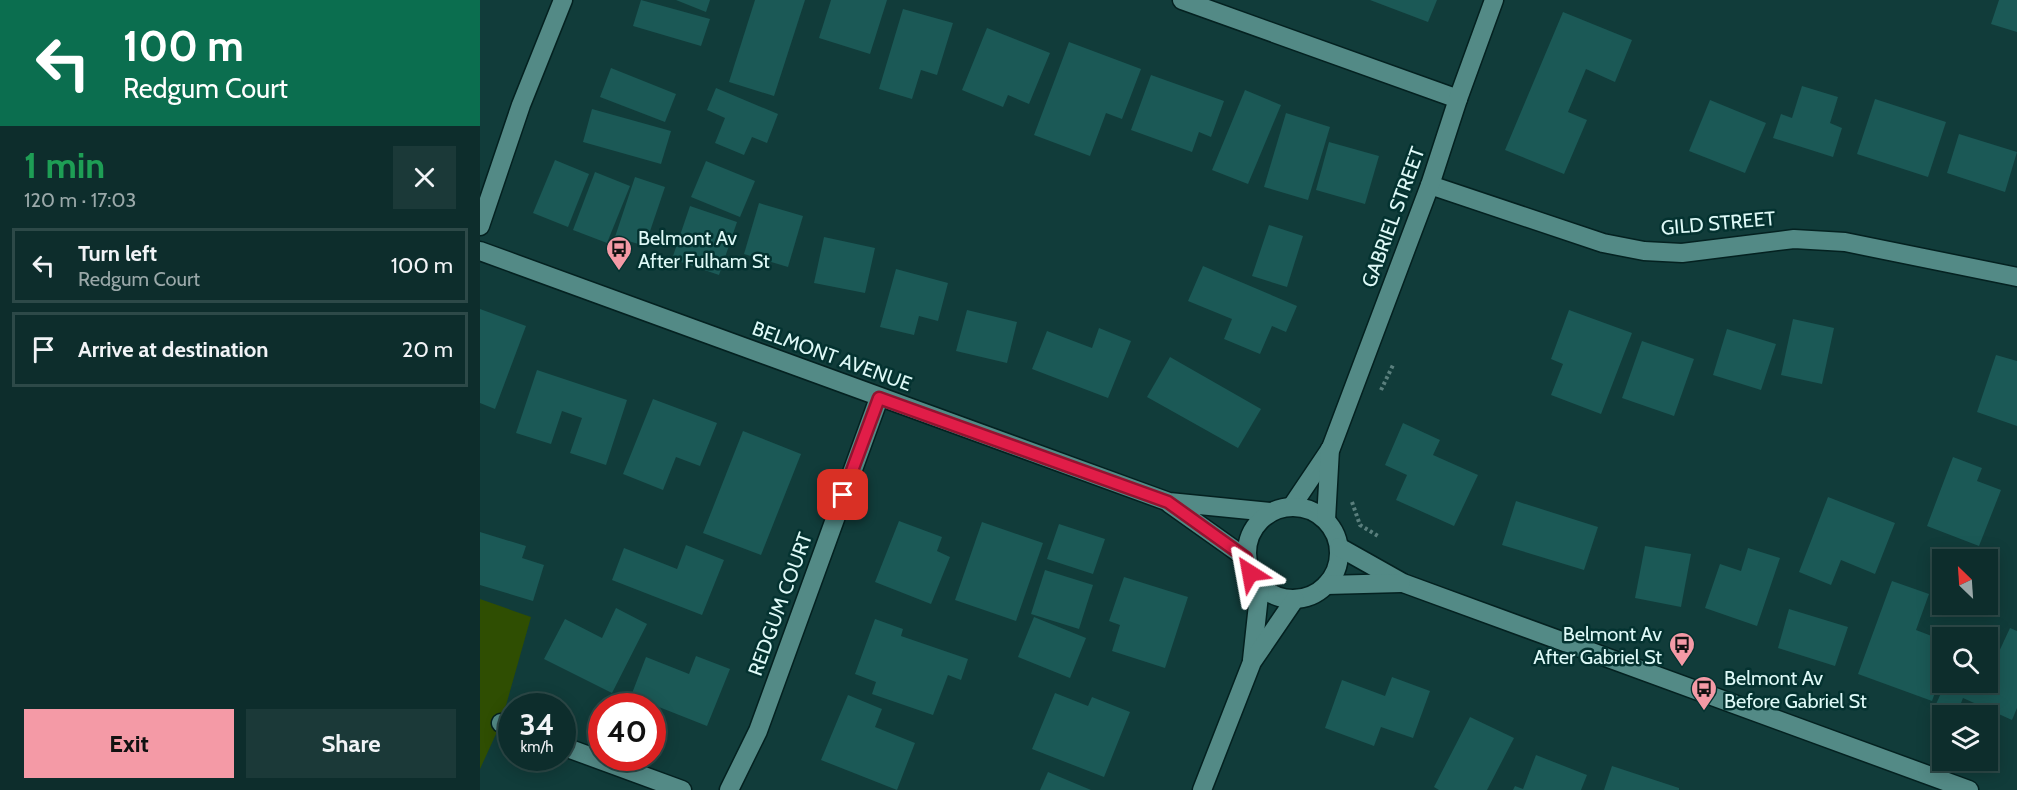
<!DOCTYPE html>
<html lang="en">
<head>
<meta charset="utf-8">
<style>
	:root { --surface:#0d2d2c; --page:#1b3938; --text:#f1f3f6; --muted:#9aa8a9; --line:#2d4948; --accent:#f49aa6 }
	body { margin:0; font-family:Cabin,sans-serif; background:var(--page); color:var(--text); height:100vh; display:flex; flex-direction:column; font-size:22px; white-space:nowrap }
	* { box-sizing:border-box; margin:0 }
	p { font-size:20px; color:var(--muted) }
	.icon { flex:none; width:33px; height:33px; fill:none; stroke:currentColor; stroke-width:2; stroke-linecap:round; stroke-linejoin:round }
	.map { position:relative; flex:1; overflow:hidden }
	.side { display:flex; flex-direction:column; background:var(--surface); width:480px }
	.side>* { flex:none }
	.top-card { background:#0b6e4f; color:#fff; overflow:hidden }
	.needle { width:39px; rotate:335deg }
	.buttons { position:absolute; left:1452px; top:549px; display:grid; gap:12px }
	.buttons a { display:grid; place-items:center; width:66px; height:66px; border-radius:0px; background:var(--surface); box-shadow:0 3px 15px #0003,0 0 0 2px var(--line); font-size:30px }
	.speed { position:absolute; left:18px; top:693px; display:flex; gap:12px; font-size:30px; font-weight:700; text-align:center }
	.speed>* { display:grid; place-content:center; width:78px; height:78px; border-radius:50%; background:var(--surface); box-shadow:0 3px 15px #0003,0 0 0 2px var(--line); line-height:1 }
	.speed small { font-size:15px; font-weight:400 }
	.speed .limit { border:9px solid #d22; background:#fff; color:#111 }
	.pin { position:absolute; display:grid; place-items:center; width:51px; height:51px; color:#fff; margin:-26px; border-radius:12px; box-shadow:0 3px 9px #0006 }
	.me { position:absolute; width:66px; margin:-33px; rotate:326deg; stroke-linejoin:round; filter:drop-shadow(0 0 4px #0008) }
	.turn { display:flex; align-items:center; gap:21px; height:126px; padding:0 24px; font-size:27px }
	.turn .icon { width:78px; height:78px; stroke-width:2.5 }
	.turn b { display:block; font-size:42px; line-height:51px }
	.round { display:grid; place-items:center; flex:none; width:63px; height:63px; border-radius:0px; background:var(--page) }
	.summary { display:flex; align-items:center; justify-content:space-between; height:102px; padding:0 24px }
	h1 { font-size:36px; font-weight:800; line-height:45px; color:#1e9e55 }
	.action { display:flex; gap:12px; margin-top:auto; padding:12px 24px }
	.action a { flex:1; height:69px; border-radius:0px; background:var(--accent); color:#111; font-size:24px; font-weight:800; line-height:69px; text-align:center }
	.action a+a { background:var(--page); color:var(--text) }
	ul { padding:0; list-style:none }
	li { display:flex; align-items:center; gap:18px; height:75px; margin:0 12px 9px; padding:0 12px; border:3px solid var(--line); border-radius:0px }
	li div { flex:1 }
	li b { display:block; font-size:22px }
	li em { font-style:normal }
	main { display:flex; flex:1; min-height:0 }
	.map>svg:first-child { display:block }
	.green { fill:#2f4e02 }
	.building { fill:#1b5956 }
	.lines { fill:none; stroke-linecap:round; stroke-linejoin:round }
	.minor-casing { stroke:#042120; stroke-width:21 }
	.path { stroke:#5a7f7d; stroke-width:4; stroke-dasharray:3 3; stroke-linecap:butt }
	.minor { stroke:#538a86; stroke-width:18 }
	.route-casing { stroke:#92132f; stroke-width:15 }
	.route { stroke:#e11d48; stroke-width:10 }
	.labels { text-anchor:middle; stroke-width:5; stroke-linejoin:round; paint-order:stroke }
	.street-label { font-size:20px; fill:#def9f7; stroke:#043230 }
	.poi-label { font-size:20px; fill:#def9f7; stroke:#043230; text-anchor:start }
</style>
</head>
<body>
<main>
<section class="side">
<div class="top-card">
<div class="turn"><svg class="icon" aria-label="left" viewBox="0 0 24 24"><path d="M17 20v-9H6M10 6l-5 5 5 5"/></svg><div><b>100 m</b>Redgum Court</div></div>
</div>
<div class="summary"><div><h1>1 min</h1><p>120 m · 17:03</p></div><a class="round"><svg class="icon" aria-label="close" viewBox="0 0 24 24"><path d="M6 6l12 12M18 6L6 18"/></svg></a></div>
<ul>
<li><svg class="icon" aria-label="left" viewBox="0 0 24 24"><path d="M17 20v-9H6M10 6l-5 5 5 5"/></svg><div><b>Turn left</b><p>Redgum Court</p></div><em>100 m</em></li>
<li><svg class="icon" aria-label="arrive" viewBox="0 0 24 24"><path d="M6 21V4h12l-3 4 3 4H6"/></svg><div><b>Arrive at destination</b></div><em>20 m</em></li>
</ul>
<div class="action"><a>Exit</a><a>Share</a></div>
</section>
<div class="map">
<svg width="1537" height="790" viewBox="0 0 1537 790">
	<rect width="100%" height="100%" fill="#113c3a"/>
	<polygon class="green" points="0,599 51,617 21,723 0,769"/>
	<g class="building">
		<polygon points="161,0 230,19 221,46 153,26"/>
		<polygon points="196,0 230,0 226,12"/>
		<polygon points="275,0 325,0 294,96 249,82"/>
		<polygon points="351,0 407,0 390,54 339,38"/>
		<polygon points="890,0 957,0 948,22"/>
		<polygon points="1519,0 1537,0 1537,32 1511,24"/>
		<polygon points="423,9 473,23 457,75 441,70 432,99 399,89"/>
		<polygon points="1083,12 1152,40 1135,82 1106,69 1088,112 1107,120 1084,174 1025,150"/>
		<polygon points="507,28 570,53 549,104 528,95 523,107 482,90"/>
		<polygon points="589,42 661,69 642,119 626,113 610,156 554,135"/>
		<polygon points="131,68 196,94 185,122 120,97"/>
		<polygon points="671,75 744,101 731,137 719,132 712,152 651,130"/>
		<polygon points="1322,86 1358,97 1350,123 1362,128 1353,157 1293,138 1301,114 1312,118"/>
		<polygon points="236,88 298,114 287,143 272,137 264,155 235,143 245,118 227,110"/>
		<polygon points="765,90 801,105 768,184 732,170"/>
		<polygon points="1395,99 1466,122 1448,177 1377,154"/>
		<polygon points="1230,100 1286,123 1265,173 1209,151"/>
		<polygon points="112,109 191,131 181,164 103,142"/>
		<polygon points="806,113 850,127 828,200 784,187"/>
		<polygon points="1479,134 1537,152 1525,192 1467,173"/>
		<polygon points="849,142 899,156 885,204 836,190"/>
		<polygon points="75,160 109,174 88,227 53,213"/>
		<polygon points="226,161 275,181 260,217 211,197"/>
		<polygon points="115,172 150,186 127,243 93,230"/>
		<polygon points="155,177 185,187 165,246 135,237"/>
		<polygon points="279,203 323,216 308,267 264,254"/>
		<polygon points="210,206 257,222 239,275 192,259"/>
		<polygon points="789,225 823,236 807,287 772,276"/>
		<polygon points="344,237 395,248 385,293 334,283"/>
		<polygon points="723,266 817,306 806,332 792,326 780,354 744,339 752,319 708,301"/>
		<polygon points="416,269 468,283 458,321 439,316 434,335 400,327"/>
		<polygon points="0,309 46,326 15,409 0,403"/>
		<polygon points="487,310 537,322 527,363 476,351"/>
		<polygon points="1089,310 1152,333 1121,414 1071,395 1083,364 1071,359"/>
		<polygon points="1313,319 1354,328 1342,384 1301,375"/>
		<polygon points="619,328 651,341 628,398 552,369 567,331 612,348"/>
		<polygon points="1247,329 1296,344 1281,390 1233,375"/>
		<polygon points="1162,341 1214,359 1194,416 1142,398"/>
		<polygon points="1516,355 1537,361 1537,426 1497,412"/>
		<polygon points="690,357 781,409 758,448 667,397"/>
		<polygon points="57,370 147,400 126,465 90,453 102,418 82,411 71,444 36,433"/>
		<polygon points="173,399 237,423 220,466 196,457 183,490 143,474"/>
		<polygon points="923,423 960,440 953,455 998,475 974,526 916,500 927,475 905,465"/>
		<polygon points="263,431 321,454 281,555 223,533"/>
		<polygon points="1473,457 1502,468 1497,481 1521,490 1499,546 1447,526"/>
		<polygon points="1348,497 1415,523 1395,574 1361,560 1351,585 1319,572"/>
		<polygon points="1036,501 1118,527 1104,570 1022,545"/>
		<polygon points="419,521 462,537 457,551 470,557 451,604 395,582"/>
		<polygon points="502,522 563,543 536,621 475,600"/>
		<polygon points="579,524 625,539 613,574 567,559"/>
		<polygon points="0,532 46,546 42,558 64,565 53,601 0,585"/>
		<polygon points="206,545 244,560 222,615 132,580 144,548 197,569"/>
		<polygon points="1165,546 1211,554 1201,607 1155,598"/>
		<polygon points="1268,548 1300,558 1277,626 1225,608 1240,564 1261,571"/>
		<polygon points="565,570 613,585 599,629 551,614"/>
		<polygon points="644,577 708,597 685,668 632,651 640,625 629,621"/>
		<polygon points="1412,581 1449,594 1436,630 1462,640 1462,673 1452,701 1378,674"/>
		<polygon points="136,608 167,624 132,693 64,659 85,619 122,638"/>
		<polygon points="1309,609 1368,627 1355,666 1298,648"/>
		<polygon points="554,617 606,638 590,678 538,657"/>
		<polygon points="395,619 423,629 421,636 488,659 481,680 468,675 453,715 392,694 396,682 375,674"/>
		<polygon points="1530,628 1537,631 1537,708 1532,720 1483,698 1476,716 1462,716 1462,717 1452,713 1466,682 1508,682 1508,652 1517,656"/>
		<polygon points="216,656 250,669 227,726 151,696 166,657 209,674"/>
		<polygon points="912,677 950,691 933,738 901,727 894,746 845,728 862,680 905,696"/>
		<polygon points="575,693 608,706 612,697 650,712 624,777 552,749"/>
		<polygon points="368,695 402,709 395,727 435,743 417,790 341,760"/>
		<polygon points="990,717 1034,738 1007,790 959,790 954,787"/>
		<polygon points="1056,755 1107,775 1101,790 1033,790 1035,786 1043,789"/>
		<polygon points="1132,766 1199,788 1199,790 1124,790"/>
		<polygon points="568,772 611,790 560,790"/>
	</g>
	<g class="lines">
		<defs>
			<g id="minor">
				<polyline points="702,0 978,99"/>
				<polyline points="950,185 1123,243 1164,251 1202,253 1314,239 1365,242 1537,277"/>
				<polyline points="0,226 41,105 83,0"/>
				<polyline points="0,251 689,502 790,512"/>
				<polyline points="690,504 766,558"/>
				<polyline points="812,506 851,448 950,185 978,99 1014,0"/>
				<circle cx="813" cy="553" r="46"/>
				<polyline points="846,520 850,449"/>
				<polyline points="859,547 923,583 1489,790"/>
				<polyline points="846,585 921,583"/>
				<polyline points="772,660 780,586"/>
				<polyline points="21,723 32,727"/>
				<polyline points="82,746 202,790"/>
				<polyline points="249,790 278,731 399,398"/>
				<polyline points="722,790 772,662 815,599"/>
			</g>
		</defs>
		<use href="#minor" class="minor-casing"/>
		<g class="path">
			<polyline points="901,390 914,363"/>
			<polyline points="872,502 880,525 898,536"/>
		</g>
		<use href="#minor" class="minor"/>
	</g>
	<g class="lines">
		<defs>
			<polyline id="route" points="363,495 399,398 688,502 766,558 770,573"/>
		</defs>
		<use href="#route" class="route-casing"/>
		<use href="#route" class="route"/>
	</g>
	<defs>
		<symbol id="bus-pin" viewBox="-11 -11 22 30"><path d="M0 17L-7.5 6A9.5 9.5 0 1 1 7.5 6Z" fill="#f49aa6" stroke="#043230"/><path d="M-5-6H5V4H4V6H2V4H-2V6H-4V4H-5ZM-3.5-4V0h7V-4ZM-3.5 1.2v1.5H-2V1.2ZM2 1.2v1.5H3.5V1.2Z" fill="#111"/></symbol>
	</defs>
	<g fill-rule="evenodd">
		<use href="#bus-pin" x="124" y="234" width="30" height="40"/>
		<use href="#bus-pin" x="1187" y="630" width="30" height="40"/>
		<use href="#bus-pin" x="1209" y="674" width="30" height="40"/>
	</g>
	<g class="labels">
		<g class="street-label">
			<text transform="translate(913 217) rotate(-70)" y="7">GABRIEL STREET</text>
			<text transform="translate(1238 223) rotate(-5)" y="7">GILD STREET</text>
			<text transform="translate(352 356) rotate(20)" y="7">BELMONT AVENUE</text>
			<text transform="translate(300 604) rotate(-70)" y="7">REDGUM COURT</text>
		</g>
		<g class="poi-label">
			<text x="158" y="245">Belmont Av<tspan x="158" dy="23">After Fulham St</tspan></text>
			<text x="1182" y="641" text-anchor="end">Belmont Av<tspan x="1182" dy="23">After Gabriel St</tspan></text>
			<text x="1244" y="685">Belmont Av<tspan x="1244" dy="23">Before Gabriel St</tspan></text>
		</g>
	</g>
</svg>
<div class="buttons">
<a><svg class="needle" viewBox="-14 -14 28 28"><path d="M0-13l5 13h-10z" fill="#e53935"/><path d="M0 13l5-13h-10z" fill="#9aa8a9"/></svg></a>
<a><svg class="icon" aria-label="search" viewBox="0 0 24 24"><circle cx="10" cy="10" r="6"/><path d="M15 15l6 6"/></svg></a>
<a><svg class="icon" aria-label="layers" viewBox="0 0 24 24"><path d="M12 4l9 5-9 5-9-5zM3 14l9 5 9-5"/></svg></a>
</div>
<div class="speed"><div>34<small>km/h</small></div><div class="limit">40</div></div>
<div class="pin" style="left:363px;top:495px;background:#d93025"><svg class="icon" aria-label="arrive" viewBox="0 0 24 24"><path d="M6 21V4h12l-3 4 3 4H6"/></svg></div>
<svg class="me" style="left:770px;top:573px" viewBox="-20 -20 40 40"><path d="M0-17L14 15 0 8-14 15z" fill="#e11d48" stroke="#fff" stroke-width="4"/></svg>
</div>
</main>
</body>
</html>
